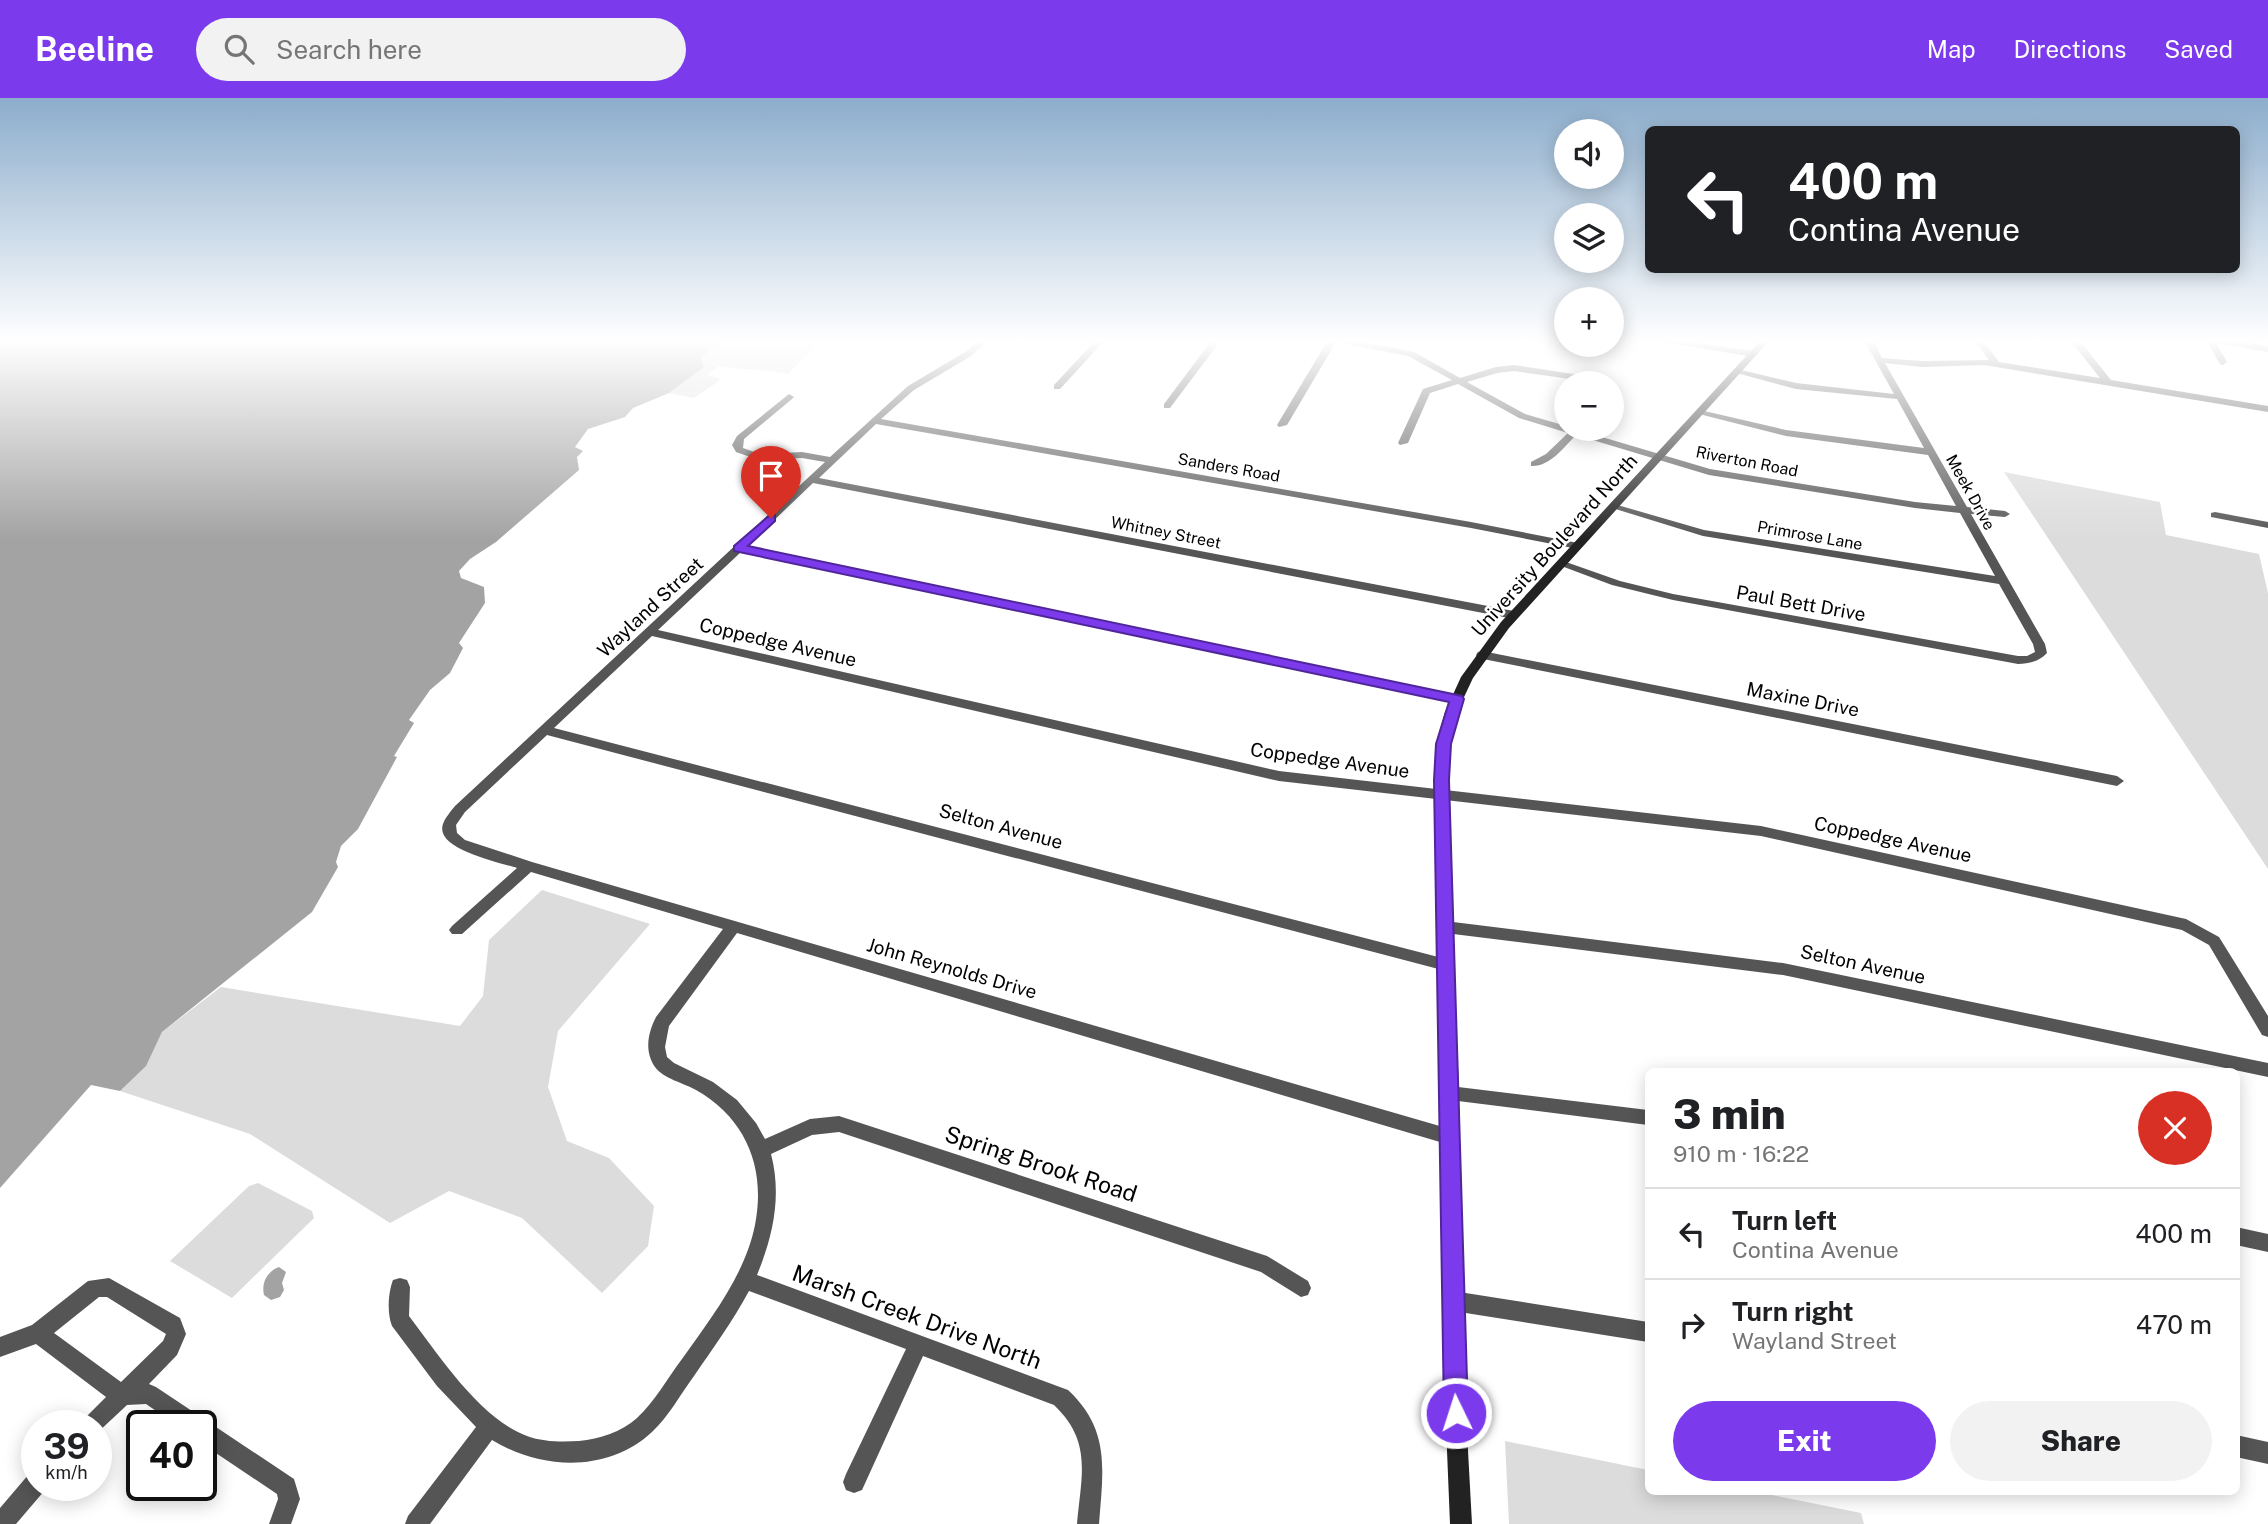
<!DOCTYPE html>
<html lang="en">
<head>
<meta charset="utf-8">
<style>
	:root { --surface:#fff; --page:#f2f2f2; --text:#202124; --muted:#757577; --line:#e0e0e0; --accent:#7c3aed }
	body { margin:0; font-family:"Public Sans",sans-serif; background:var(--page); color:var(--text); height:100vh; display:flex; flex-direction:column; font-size:26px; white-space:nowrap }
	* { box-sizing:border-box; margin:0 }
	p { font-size:23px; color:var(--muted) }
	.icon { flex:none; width:38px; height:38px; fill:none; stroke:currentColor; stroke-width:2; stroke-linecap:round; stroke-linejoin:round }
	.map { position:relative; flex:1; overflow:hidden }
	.sheet { position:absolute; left:1645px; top:970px; width:595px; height:427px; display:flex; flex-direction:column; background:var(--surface); border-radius:10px; box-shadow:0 4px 18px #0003 }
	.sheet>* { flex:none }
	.top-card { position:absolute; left:1645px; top:28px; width:595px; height:147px; border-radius:10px; box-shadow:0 4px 18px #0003; background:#202124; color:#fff; overflow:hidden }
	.fabs { position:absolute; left:1554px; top:21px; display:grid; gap:14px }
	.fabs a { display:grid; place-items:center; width:70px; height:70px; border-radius:50%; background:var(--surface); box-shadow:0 4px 18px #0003; font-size:35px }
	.speed { position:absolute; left:21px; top:1312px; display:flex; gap:14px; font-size:35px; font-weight:700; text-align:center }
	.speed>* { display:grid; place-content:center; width:91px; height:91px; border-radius:50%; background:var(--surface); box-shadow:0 4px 18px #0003; line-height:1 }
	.speed small { font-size:18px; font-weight:400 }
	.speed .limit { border:4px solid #111; border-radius:10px; background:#fff; color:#111 }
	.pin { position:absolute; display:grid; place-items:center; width:60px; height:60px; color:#fff; margin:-72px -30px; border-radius:50% 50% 50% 0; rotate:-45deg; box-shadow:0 0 7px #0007 }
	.pin .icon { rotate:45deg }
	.me { position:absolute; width:77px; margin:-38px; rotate:356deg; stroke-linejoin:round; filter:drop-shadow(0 0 5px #0008) }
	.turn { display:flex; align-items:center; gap:24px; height:147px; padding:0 28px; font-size:32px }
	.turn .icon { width:91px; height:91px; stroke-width:2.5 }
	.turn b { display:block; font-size:49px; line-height:60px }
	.round { display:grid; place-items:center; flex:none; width:74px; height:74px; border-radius:37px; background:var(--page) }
	.headline { display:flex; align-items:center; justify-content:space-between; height:119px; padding:0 28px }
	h1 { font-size:42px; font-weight:800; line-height:52px }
	.primary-button { display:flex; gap:14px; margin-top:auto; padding:14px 28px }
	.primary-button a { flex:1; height:80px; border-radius:42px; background:var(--accent); color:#fff; font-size:28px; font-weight:800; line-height:80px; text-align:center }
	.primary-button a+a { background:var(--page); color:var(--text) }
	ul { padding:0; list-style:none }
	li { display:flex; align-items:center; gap:21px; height:91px; padding:0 28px; border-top:2px solid var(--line) }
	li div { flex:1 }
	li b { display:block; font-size:26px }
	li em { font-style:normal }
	header { display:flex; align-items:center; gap:42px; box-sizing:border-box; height:98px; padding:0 35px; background:var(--accent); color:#fff }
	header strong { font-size:33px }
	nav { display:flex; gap:38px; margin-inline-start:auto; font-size:24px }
	.search { width:490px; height:63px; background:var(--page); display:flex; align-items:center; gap:18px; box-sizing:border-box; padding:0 24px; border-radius:38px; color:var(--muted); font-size:26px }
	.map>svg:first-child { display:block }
	.green { fill:#dcdcdc }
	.water { fill:#a3a3a3 }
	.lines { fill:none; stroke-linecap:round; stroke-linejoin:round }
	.street { fill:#555; fill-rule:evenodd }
	.secondary { fill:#222; fill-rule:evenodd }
	.route { fill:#7c3aed; stroke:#51269a; stroke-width:2 }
	.labels { text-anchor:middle; stroke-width:5; stroke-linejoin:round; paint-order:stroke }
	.far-street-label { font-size:16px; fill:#000; stroke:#fff }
	.street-label { font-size:19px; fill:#000; stroke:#fff }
	.near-street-label { font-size:23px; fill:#000; stroke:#fff }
</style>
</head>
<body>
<header>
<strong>Beeline</strong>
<div class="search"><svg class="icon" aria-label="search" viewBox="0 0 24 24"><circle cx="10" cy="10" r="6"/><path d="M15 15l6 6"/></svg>Search here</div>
<nav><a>Map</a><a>Directions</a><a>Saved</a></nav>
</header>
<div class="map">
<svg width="2268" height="1426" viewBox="0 0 2268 1426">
	<rect width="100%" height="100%" fill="#fff"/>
	<g class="green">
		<path d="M723,242H801L815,249L788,276C764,271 742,272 719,268L707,277L719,280V283L694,300L669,295L704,269L701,260Z"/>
		<polygon points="2004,374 2160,404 2166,437 2259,456 2268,495 2268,771"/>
		<polygon points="542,792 650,826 558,933 548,989 567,1043 609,1060 654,1108 648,1148 602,1195 522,1120 449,1093 390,1125 250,1036 120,993 146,967 162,934 221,889 460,928 483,898 489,842"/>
		<polygon points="258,1085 312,1113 314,1120 232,1200 170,1163 249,1088"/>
		<polygon points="1505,1343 1648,1372 1648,1393 1752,1393 1861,1415 1864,1426 1509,1426"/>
	</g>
	<g class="water">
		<polygon points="0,242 723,242 701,260 704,269 669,295 633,310 625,319 588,331 575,349 583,353 577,359 579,372 496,444 470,461 459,473 461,480 484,489 485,505 459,545 463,550 450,575 430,592 409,622 414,625 394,658 397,659 358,731 341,748 336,764 338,769 312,814 162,934 146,968 120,993 91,987 0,1090"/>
		<path d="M279,1169L286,1174L282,1185L284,1192L280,1199L271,1202L264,1197C261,1184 268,1173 279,1169Z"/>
	</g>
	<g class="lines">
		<g class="street">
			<path d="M979,242H989L971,258L914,292L881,321L1471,424L1578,445L1583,448L1578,451L1471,430L876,326L819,380L1514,513L1520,517L1514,521L813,385L747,448L1457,597L1463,601L1457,605L741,454L658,532L1279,673L1761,728L2186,821L2219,839L2268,918V939L2262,937L2209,847L2182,832L1761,738L1279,683L652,538L554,630L1446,861L1452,863L1454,867L1452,871L1446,873L547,637L465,714L456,727L457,735L465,742L532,764L1450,1031L1456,1033L1459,1039L1456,1045L1450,1047L737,835L669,928L665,949L667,959L674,965L713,984L737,1002L756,1025L765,1041L810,1021L839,1018L1267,1158L1308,1183L1311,1190L1308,1197L1301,1199L1261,1174L839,1034L812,1037L771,1056C782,1098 773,1138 757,1177L1068,1292C1111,1332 1103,1373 1099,1426H1077C1081,1378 1093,1344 1054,1307L923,1258L862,1392L854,1395L846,1392L843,1384L846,1376L906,1251L749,1193C733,1223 713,1250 694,1278C680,1297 669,1318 652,1334C608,1375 541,1372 492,1342L430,1426H405L408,1418L476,1329L437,1288L392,1228C387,1216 388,1195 393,1182L400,1180L407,1182L410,1189L409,1218C439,1257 479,1320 527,1338C543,1344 562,1344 579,1343C600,1341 621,1334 637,1320C655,1303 667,1281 682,1261C711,1220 745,1177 755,1127C766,1071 747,1021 696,992C684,985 664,981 655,969C644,953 648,935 656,919L723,831L531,774L462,836H452L449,832L452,828L517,770C499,764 434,751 443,726C445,720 451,713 455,708L825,364L802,360L759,362L736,354L732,347L737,338L789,296L794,299L792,301L744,341L743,350L760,356L802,354L830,359L908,288L965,254Z"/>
			<polygon points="1096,242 1105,242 1060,291 1054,291 1054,287"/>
			<polygon points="1212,242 1221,242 1170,310 1164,310 1164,306"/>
			<path d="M1328,242H1354L1414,254L1460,280L1496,269L1514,267L1612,282V286L1599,285L1514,273L1497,275L1467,284L1525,316L1566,328V331H1575L1710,371L1915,404L1956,408L1928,357L1786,338L1695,315L1700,312L1786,332L1924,350L1897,301L1796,291L1733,274L1737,271L1796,285L1894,296L1864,242H1873L1882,260L1922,263L1989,262L1974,242H1983L1999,264L2100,280L2070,242H2079L2111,282L2268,308V314L1984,267L1922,269L1885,265L1967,409L2005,413L2010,416L2005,419L1971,416L2045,546L2047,555C2039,564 2029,565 2018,566L1673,502L1612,487L1556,466L1562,463L1566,464L1620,483L1673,496L2018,558H2027L2035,554L2033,546L1999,486L1703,438L1609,409L1614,406L1704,432L1995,478L1960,415L1915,410L1709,377L1576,337C1564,349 1550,369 1531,368V364L1546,356L1568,335L1519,320L1458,286L1430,295L1408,345L1400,347L1398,345L1423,291L1452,282L1408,258L1336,244L1287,327L1279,329L1277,327Z"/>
			<polygon points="1651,242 1676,242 1754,253 1758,256 1754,259"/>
			<polygon points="2206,242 2230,242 2268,248 2268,254 2216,245 2227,264 2223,267 2220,266"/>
			<polygon points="2215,414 2268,424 2268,430 2211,419 2211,415"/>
			<polygon points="1482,553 2117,678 2124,683 2117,688 1478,560 1476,557 1478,554"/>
			<polygon points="1445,823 1783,865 2268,965 2268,979 1783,877 1445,835 1440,833 1437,829 1440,825"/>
			<polygon points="1450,988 1648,1012 1648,1027 1450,1002 1444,1000 1441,995 1444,990"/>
			<polygon points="2236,1129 2268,1136 2268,1154 2236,1147"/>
			<path d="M109,1180L180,1220L186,1236L177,1257L149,1286L156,1289L294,1381L300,1401L291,1426H269L278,1401L277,1396L201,1345V1328H178L146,1306L127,1307L96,1336V1328H80L84,1321L106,1299L36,1246L0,1259V1239L32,1227L88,1183ZM99,1199H107L166,1236L163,1243L121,1284L54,1235Z"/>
			<polygon points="1453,1193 1648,1224 1648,1244 1453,1213 1446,1210 1443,1203 1446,1196"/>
			<polygon points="2236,1337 2268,1344 2268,1366 2236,1359"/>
			<polygon points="37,1373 37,1388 46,1388 45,1392 16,1426 0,1426 0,1410 29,1376"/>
		</g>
		<polygon class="secondary" points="1761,242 1770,242 1509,530 1473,580 1457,614 1450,646 1449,737 1459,995 1464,1279 1472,1426 1450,1426 1444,1279 1441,995 1435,737 1436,646 1445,614 1461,579 1501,524"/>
	</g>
	<linearGradient id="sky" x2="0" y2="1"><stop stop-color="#8cadcc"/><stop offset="0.55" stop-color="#fff"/><stop offset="1" stop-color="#fff" stop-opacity="0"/></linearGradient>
	<rect width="2268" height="442" fill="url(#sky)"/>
	<polygon class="route" points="771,416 775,417 775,423 748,448 1462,598 1464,601 1451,646 1449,682 1468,1315 1464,1324 1456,1327 1448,1324 1444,1315 1434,682 1436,646 1449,604 734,453 734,448"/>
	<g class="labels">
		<g class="far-street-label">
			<text transform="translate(1747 363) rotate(11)" y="6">Riverton Road</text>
			<text transform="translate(1229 369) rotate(10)" y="6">Sanders Road</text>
			<text transform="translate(1971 394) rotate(61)" y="6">Meek Drive</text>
			<text transform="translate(1166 434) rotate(11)" y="6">Whitney Street</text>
			<text transform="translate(1810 437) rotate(10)" y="6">Primrose Lane</text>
		</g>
		<g class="street-label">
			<text transform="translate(1554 447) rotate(-48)" y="7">University Boulevard North</text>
			<text transform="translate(1801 505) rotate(10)" y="7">Paul Bett Drive</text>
			<text transform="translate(650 509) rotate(-43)" y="7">Wayland Street</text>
			<text transform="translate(778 544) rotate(13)" y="7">Coppedge Avenue</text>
			<text transform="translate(1803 601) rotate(11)" y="7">Maxine Drive</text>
			<text transform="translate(1330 662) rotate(8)" y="7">Coppedge Avenue</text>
			<text transform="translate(1001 728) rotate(15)" y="7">Selton Avenue</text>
			<text transform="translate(1893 741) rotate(12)" y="7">Coppedge Avenue</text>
			<text transform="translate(1863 866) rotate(12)" y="7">Selton Avenue</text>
			<text transform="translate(952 870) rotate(16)" y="7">John Reynolds Drive</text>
		</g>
		<g class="near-street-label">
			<text transform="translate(1041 1066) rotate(18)" y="8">Spring Brook Road</text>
			<text transform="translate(917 1219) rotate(20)" y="8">Marsh Creek Drive North</text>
		</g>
	</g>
</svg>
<div class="fabs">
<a><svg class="icon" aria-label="sound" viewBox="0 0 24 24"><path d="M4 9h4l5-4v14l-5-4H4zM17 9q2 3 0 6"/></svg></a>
<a><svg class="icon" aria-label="layers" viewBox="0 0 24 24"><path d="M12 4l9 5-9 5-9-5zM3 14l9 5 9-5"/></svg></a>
<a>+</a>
<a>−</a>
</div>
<div class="speed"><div>39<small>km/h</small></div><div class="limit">40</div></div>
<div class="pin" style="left:771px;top:420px;background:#d93025"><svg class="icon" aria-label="arrive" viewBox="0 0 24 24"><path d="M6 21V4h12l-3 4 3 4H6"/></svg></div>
<svg class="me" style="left:1456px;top:1315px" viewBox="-20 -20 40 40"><circle r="17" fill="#7c3aed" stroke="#fff" stroke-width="3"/><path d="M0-11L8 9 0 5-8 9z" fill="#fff"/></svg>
<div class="top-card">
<div class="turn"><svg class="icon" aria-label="left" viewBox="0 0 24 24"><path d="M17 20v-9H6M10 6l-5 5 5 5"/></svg><div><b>400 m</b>Contina Avenue</div></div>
</div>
<section class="sheet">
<div class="headline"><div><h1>3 min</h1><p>910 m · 16:22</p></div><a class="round" style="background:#d93025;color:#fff"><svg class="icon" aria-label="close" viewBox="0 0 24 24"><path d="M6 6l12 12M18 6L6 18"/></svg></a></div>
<ul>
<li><svg class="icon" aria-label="left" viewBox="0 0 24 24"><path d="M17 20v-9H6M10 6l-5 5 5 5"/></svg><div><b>Turn left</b><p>Contina Avenue</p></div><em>400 m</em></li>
<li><svg class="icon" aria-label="right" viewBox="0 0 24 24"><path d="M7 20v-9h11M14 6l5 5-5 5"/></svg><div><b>Turn right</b><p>Wayland Street</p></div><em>470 m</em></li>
</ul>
<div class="primary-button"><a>Exit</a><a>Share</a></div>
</section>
</div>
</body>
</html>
